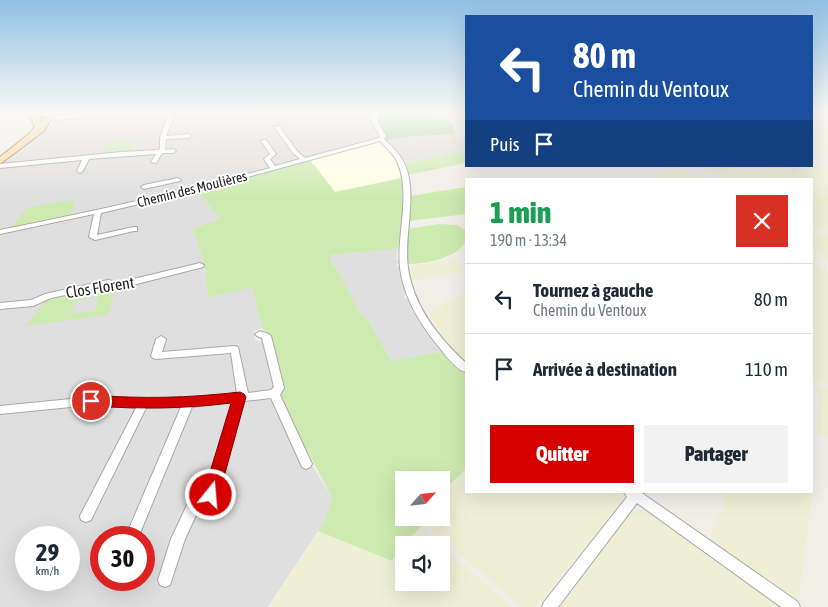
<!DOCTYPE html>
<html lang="fr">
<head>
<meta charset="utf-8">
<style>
	:root { --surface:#fff; --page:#f2f2f3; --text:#1f2937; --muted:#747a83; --line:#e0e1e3; --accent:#d40000 }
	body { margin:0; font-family:"Asap Condensed",sans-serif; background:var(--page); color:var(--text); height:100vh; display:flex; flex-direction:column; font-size:19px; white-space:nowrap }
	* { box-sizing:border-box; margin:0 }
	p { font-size:16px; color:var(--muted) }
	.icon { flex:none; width:28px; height:28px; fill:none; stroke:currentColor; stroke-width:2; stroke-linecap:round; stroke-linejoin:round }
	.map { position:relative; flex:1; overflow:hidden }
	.panel { position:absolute; left:465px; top:178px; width:348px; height:315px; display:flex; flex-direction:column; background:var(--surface); border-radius:0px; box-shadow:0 5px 20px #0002 }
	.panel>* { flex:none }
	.banner { position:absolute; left:465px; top:15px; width:348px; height:152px; border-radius:0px; box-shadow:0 5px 20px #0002; background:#1a4fa0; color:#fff; overflow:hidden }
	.needle { width:32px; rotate:63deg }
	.tools { position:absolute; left:395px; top:471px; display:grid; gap:10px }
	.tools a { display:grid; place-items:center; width:55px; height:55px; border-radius:0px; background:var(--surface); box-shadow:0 5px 20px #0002; font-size:25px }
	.speed { position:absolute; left:15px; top:526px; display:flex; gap:10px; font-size:25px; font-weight:700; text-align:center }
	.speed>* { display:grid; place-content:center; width:65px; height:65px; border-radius:50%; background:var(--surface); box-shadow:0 5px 20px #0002; line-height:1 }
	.speed small { font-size:12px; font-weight:400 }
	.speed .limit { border:8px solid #d22; background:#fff; color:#111 }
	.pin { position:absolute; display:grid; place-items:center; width:42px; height:42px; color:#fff; margin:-21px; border:2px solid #fff; border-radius:50%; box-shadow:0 1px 5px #0007 }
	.me { position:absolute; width:55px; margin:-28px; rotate:17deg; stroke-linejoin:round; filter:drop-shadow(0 0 4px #0008) }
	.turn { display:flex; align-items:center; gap:18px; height:105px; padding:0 25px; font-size:22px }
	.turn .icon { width:65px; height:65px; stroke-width:2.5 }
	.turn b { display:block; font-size:35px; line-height:42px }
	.then { display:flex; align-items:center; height:48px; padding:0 25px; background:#0003; gap:10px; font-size:19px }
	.round { display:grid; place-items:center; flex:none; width:52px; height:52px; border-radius:0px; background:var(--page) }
	.summary { display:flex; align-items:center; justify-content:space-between; height:85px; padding:0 25px }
	h1 { font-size:30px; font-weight:800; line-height:38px; color:#1e9e55 }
	.action { display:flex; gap:10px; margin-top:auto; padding:10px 25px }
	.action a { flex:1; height:58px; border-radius:0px; background:var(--accent); color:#fff; font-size:20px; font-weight:800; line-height:58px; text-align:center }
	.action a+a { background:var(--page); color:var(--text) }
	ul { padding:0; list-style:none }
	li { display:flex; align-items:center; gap:15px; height:70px; padding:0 25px; border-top:1px solid var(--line) }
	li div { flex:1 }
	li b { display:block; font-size:19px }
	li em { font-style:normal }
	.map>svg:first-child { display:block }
	.residential { fill:#e0dfdf; fill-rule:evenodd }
	.education { fill:#ffffe5 }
	.farmland { fill:#eef0d5 }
	.grass { fill:#cdebb0 }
	.forest { fill:#add19e }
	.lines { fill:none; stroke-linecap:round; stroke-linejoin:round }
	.minor-casing { stroke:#a9a9a9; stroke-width:2 }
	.primary-casing { stroke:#a06b00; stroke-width:2 }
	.minor { fill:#fff; fill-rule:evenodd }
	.primary { fill:#fcd6a4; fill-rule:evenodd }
	.route { fill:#d40000; stroke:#8a0000 }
	.labels { text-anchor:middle; stroke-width:4; stroke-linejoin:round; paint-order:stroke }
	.far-street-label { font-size:14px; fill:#222; stroke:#fff }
	.street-label { font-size:16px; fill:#222; stroke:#fff }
</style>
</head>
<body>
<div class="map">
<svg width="828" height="607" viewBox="0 0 828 607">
	<rect width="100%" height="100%" fill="#f2efe9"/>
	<g class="residential">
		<polygon points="69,112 371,112 372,122 379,137 204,185 0,231 0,166 58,117"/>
		<polygon points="455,134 466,139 466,151 404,163 399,153 385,140 416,136"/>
		<polygon points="197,191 220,219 193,228 205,267 208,298 252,286 262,328 254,331 255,340 259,342 264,341 276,388 273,391 189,401 133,401 102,397 0,405 0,234 59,223"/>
		<polygon points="398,248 396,259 399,262 396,265 400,268 401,278 406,292 404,298 409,299 428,334 444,351 391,361 369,321 359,312 332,263 330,255"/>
		<path d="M267,399L272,401L332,497L325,521L268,607H0V414L80,405L190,407ZM26,538H69V580H26ZM101,538H144V580H101Z"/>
	</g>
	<polygon class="education" points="378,142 397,160 402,178 335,192 310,160"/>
	<g class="farmland">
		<polygon points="34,114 27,118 26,122 30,125 25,130 0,131 0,115"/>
		<polygon points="811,121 828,124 828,154 811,150"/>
		<polygon points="811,164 828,168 828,193 811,191 811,179 742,179 697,166 811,166"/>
		<polygon points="674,166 676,166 700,179 659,179 671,167"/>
		<polygon points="811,193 828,195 828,232 811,228"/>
		<polygon points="811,232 828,235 828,262 811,245"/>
		<polygon points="811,257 828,272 828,385 817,382 811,377"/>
		<polygon points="453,258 465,270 410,281 409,267"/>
		<polygon points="466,294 466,363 442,335 430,316 432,309"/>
		<polygon points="818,387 828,389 828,437 817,434"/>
		<polygon points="466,469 466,491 619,491 624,499 535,607 520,607 423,521 425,518 441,518 441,493"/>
		<polygon points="728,491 812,492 798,604 709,541"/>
		<polygon points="638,509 648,511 725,562 786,607 558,607 627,513"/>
		<polygon points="420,528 440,545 404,545 404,582 441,582 441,546 511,607 268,607 318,531 392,561 404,543"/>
	</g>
	<g class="grass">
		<polygon points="137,138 133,152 100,155 102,147 121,140"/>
		<polygon points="466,151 466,163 408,175 405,163"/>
		<polygon points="310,160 335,192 402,178 402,248 330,255 332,263 339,273 359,312 369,321 391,361 444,351 466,373 466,469 441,493 441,480 404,480 404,518 425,518 420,528 404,543 392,561 318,531 325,521 332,497 278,397 269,334 262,328 252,287 208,298 205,267 193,228 220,219 197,191"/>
		<polygon points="466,187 466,214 409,221 410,196"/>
		<polygon points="74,200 72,216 9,229 28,207"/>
		<path d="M440,224L457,225L465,230C474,256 425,264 408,264L407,229Z"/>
		<polygon points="108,284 116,287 108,315 25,326 45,301 52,297 91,288 93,290 91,297 75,302 71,313 96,311 98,289"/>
	</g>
	<path class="forest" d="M377,112H423L452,122L455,134L416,136L385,140C385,130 378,122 377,112Z"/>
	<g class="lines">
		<defs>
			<g id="minor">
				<polygon points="94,112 131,113 134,115 131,117 94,116 56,120 53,118 56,116"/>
				<polygon points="165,112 169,112 173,118 166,136 189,134 192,136 189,138 166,139 165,150 173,149 176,151 173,153 162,153 156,163 151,162 156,154 89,159 83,171 80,173 77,171 82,160 0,168 0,164 121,152 159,150 160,148 160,138 167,118"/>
				<path d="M245,112H264C260,115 249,115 245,112Z"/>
				<path d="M371,112H377L378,122L386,136L384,139C390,145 397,151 402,159C420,189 403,234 408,268C414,307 438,337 466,363V372C456,370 445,355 439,347C420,324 404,298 400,268C396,236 413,187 395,158C391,152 385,146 380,141L211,187L101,213L97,235L134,227H137V231H134L95,240L89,237L94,214L0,234V230C91,212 181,192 270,168L264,159L270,154L261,141L262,140H266L276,154L270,159L275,166L300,159L293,153L274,127L275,126H279L297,151L305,158L379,138L380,136L372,122Z"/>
				<polygon points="178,178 181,180 180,181 144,189 141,187 144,185"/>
				<polygon points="200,263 204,265 203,267 125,287 117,288 108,286 51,298 33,306 0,309 0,303 31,300 45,294 108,280 117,282 125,281"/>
				<polygon points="260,331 269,334 271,336 284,388 280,395 312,464 310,467 306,469 302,467 271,398 244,401 217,495 215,499 197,513 185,539 170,585 165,587 160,585 158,580 171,539 187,505 206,492 233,402 192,407 138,538 125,538 181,407 146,408 91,520 86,522 81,520 80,516 136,408 91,405 0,414 0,406 91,397 143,400 188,399 237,394 231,353 156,359 153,358 151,356 156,339 161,336 166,339 162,352 235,346 238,347 248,393 271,390 274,387 262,338 257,336 255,334"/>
				<polygon points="623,491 639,491 798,602 800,607 781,607 637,503 558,607 542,607 544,602 627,497"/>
			</g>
			<polygon id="primary" points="37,115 41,117 39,119 41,122 44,117 51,119 44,131 0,164 0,157 30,133 35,126 30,119"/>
		</defs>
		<use href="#minor" class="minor-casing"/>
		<use href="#primary" class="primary-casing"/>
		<use href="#minor" class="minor"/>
		<use href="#primary" class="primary"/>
	</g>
	<linearGradient id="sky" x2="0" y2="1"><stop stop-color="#8fc0e4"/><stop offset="0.57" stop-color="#f9f8f5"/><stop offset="1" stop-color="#f9f8f5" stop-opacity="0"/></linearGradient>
	<rect width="828" height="197" fill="url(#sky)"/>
	<path class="route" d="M240,392L244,394L246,397L219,495L217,500L211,502L205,500L203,495L231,403C183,409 140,409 91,406L86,404L84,401L86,397L91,395C144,399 187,398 240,392Z"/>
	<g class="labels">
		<g class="far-street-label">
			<text transform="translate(192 189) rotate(-14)" y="5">Chemin des Moulières</text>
		</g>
		<g class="street-label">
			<text transform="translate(100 287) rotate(-9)" y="6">Clos Florent</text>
		</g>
	</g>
</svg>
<div class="tools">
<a><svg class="needle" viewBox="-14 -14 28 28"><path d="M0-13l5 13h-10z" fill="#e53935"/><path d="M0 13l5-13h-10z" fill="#747a83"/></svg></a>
<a><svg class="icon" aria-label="sound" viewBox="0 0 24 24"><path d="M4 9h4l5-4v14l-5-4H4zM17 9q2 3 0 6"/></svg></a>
</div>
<div class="speed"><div>29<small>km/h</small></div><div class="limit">30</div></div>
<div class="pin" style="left:91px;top:401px;background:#d93025"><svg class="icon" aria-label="arrive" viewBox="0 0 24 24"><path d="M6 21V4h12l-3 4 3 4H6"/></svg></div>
<svg class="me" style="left:211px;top:495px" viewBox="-20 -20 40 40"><circle r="17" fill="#d40000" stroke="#fff" stroke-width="3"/><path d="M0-11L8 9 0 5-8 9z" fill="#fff"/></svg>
<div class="banner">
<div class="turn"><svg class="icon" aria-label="left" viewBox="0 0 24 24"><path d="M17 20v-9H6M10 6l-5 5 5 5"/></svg><div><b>80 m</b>Chemin du Ventoux</div></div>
<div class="then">Puis<svg class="icon" aria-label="arrive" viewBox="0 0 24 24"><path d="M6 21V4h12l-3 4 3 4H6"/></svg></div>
</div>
<section class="panel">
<div class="summary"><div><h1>1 min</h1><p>190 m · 13:34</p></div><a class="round" style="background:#d93025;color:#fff"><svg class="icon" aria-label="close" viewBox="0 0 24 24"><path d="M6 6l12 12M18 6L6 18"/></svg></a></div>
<ul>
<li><svg class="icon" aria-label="left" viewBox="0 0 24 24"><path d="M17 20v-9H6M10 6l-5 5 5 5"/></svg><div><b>Tournez à gauche</b><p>Chemin du Ventoux</p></div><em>80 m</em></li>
<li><svg class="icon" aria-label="arrive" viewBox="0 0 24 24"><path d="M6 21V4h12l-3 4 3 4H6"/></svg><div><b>Arrivée à destination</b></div><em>110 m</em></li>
</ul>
<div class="action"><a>Quitter</a><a>Partager</a></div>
</section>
</div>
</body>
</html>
